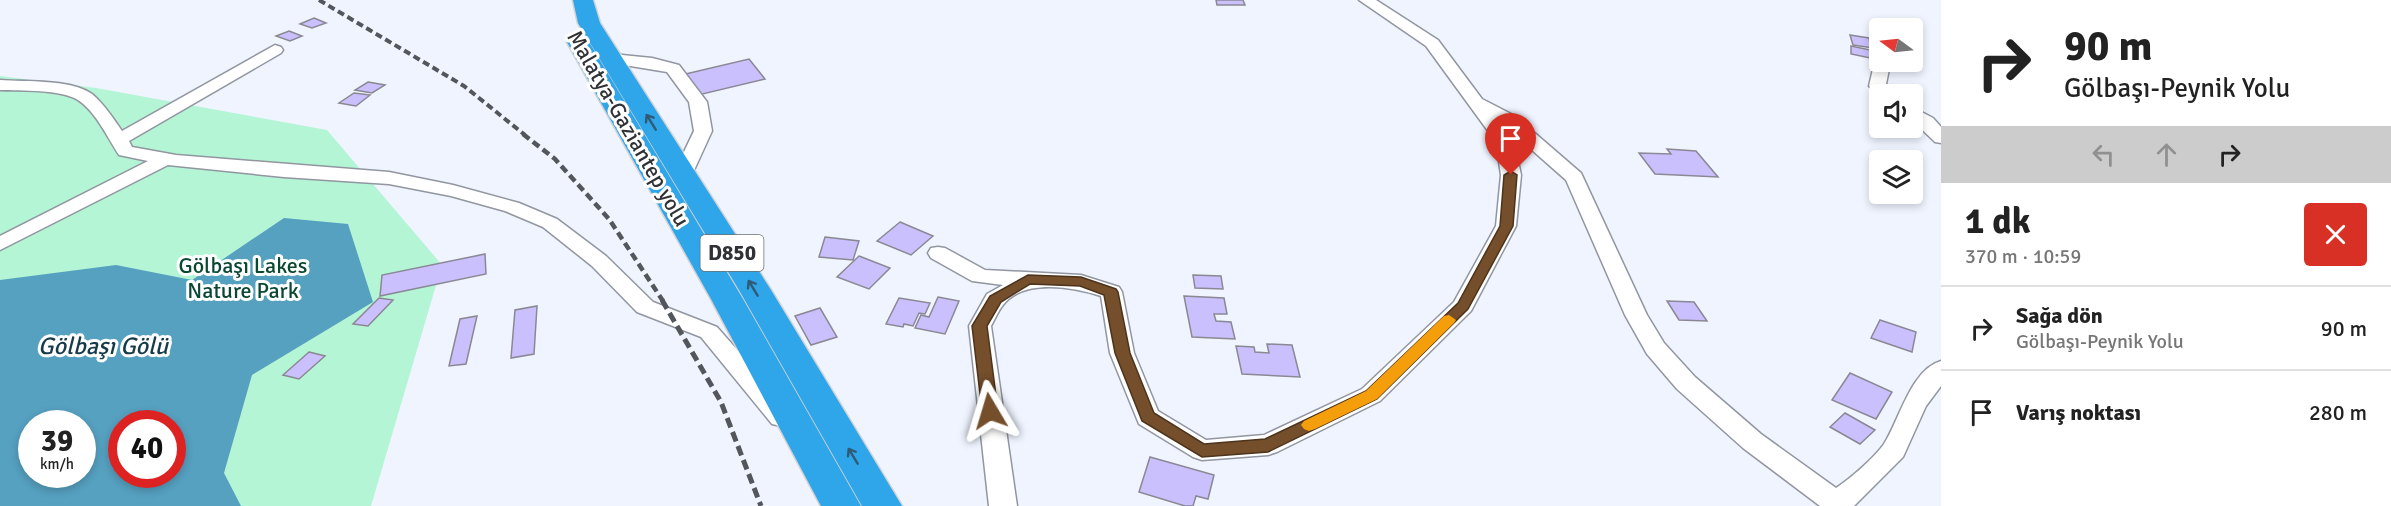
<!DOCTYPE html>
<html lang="tr">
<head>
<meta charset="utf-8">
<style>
	:root { --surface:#fff; --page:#f6f6f6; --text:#222; --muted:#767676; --line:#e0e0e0 }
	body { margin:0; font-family:Signika,sans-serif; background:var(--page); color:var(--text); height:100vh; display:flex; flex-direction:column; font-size:22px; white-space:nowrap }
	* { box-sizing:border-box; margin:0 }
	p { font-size:20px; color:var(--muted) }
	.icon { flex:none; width:33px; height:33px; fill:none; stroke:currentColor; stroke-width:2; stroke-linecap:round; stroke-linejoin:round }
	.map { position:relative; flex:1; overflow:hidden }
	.drawer { display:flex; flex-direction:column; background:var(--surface); width:450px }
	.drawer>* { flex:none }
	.banner { background:#fff; color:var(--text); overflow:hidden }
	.needle { width:39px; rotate:285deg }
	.fabs { position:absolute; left:1869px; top:18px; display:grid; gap:12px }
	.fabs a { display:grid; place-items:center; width:54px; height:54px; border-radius:6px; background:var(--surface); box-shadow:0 3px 9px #0003; font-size:30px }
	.speed { position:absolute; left:18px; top:410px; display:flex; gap:12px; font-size:30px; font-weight:700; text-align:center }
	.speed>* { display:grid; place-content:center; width:78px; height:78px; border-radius:50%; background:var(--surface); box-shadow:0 3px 9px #0003; line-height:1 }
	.speed small { font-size:15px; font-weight:400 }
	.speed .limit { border:9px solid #d22; background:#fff; color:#111 }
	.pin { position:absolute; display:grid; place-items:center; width:51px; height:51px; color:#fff; margin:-62px -26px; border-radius:50% 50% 50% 0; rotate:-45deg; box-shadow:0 0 6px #0007 }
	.pin .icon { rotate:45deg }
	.me { position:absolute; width:66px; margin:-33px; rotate:353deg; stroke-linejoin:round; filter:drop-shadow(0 0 4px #0008) }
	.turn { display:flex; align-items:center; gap:21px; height:126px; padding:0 24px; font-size:27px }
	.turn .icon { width:78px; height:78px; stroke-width:2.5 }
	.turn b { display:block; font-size:42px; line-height:51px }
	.lanes { display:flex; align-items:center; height:57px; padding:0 24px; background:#0003; justify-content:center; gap:30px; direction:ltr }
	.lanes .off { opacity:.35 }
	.round { display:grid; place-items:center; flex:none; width:63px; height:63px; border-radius:6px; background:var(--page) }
	.head { display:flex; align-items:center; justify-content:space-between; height:102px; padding:0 24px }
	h1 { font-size:36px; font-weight:700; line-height:45px }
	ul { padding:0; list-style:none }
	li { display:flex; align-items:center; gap:18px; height:84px; padding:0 24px; border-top:2px solid var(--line) }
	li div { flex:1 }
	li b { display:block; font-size:22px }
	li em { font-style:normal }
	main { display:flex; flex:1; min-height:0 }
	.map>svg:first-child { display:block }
	.green { fill:#b4f5d6; fill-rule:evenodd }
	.water { fill:#56a0c0; fill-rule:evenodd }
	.building { fill:#cbc0fe; stroke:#8a8893; stroke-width:1.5 }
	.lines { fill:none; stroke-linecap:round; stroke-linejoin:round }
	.minor-casing { stroke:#9196a0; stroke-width:3 }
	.highway-casing { stroke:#d1d2d3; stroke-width:3 }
	.minor { fill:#fff; fill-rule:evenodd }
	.highway { fill:#2fa5ea; fill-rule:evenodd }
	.rail-far2 { stroke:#53565b; stroke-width:4; stroke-dasharray:7 4; stroke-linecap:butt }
	.rail-far1 { stroke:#53565b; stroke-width:4.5; stroke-dasharray:8 4.5; stroke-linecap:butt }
	.rail { stroke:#53565b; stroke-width:5; stroke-dasharray:10 5; stroke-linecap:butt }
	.oneway { stroke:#305a75 }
	.route { fill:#754f2b; stroke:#4c331c; stroke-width:1.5 }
	.slow { fill:#f59e0b }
	.labels { text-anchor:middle; stroke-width:6; stroke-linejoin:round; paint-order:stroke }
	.shield { fill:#fff; stroke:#6e7072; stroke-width:1.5 }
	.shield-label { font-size:21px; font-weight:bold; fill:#303236 }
	.street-label { font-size:22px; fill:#303236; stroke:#fff }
	.park-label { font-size:22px; fill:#0a4832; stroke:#fff }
	.water-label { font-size:24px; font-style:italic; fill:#183b49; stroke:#fff }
</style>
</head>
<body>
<main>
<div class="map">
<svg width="1941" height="506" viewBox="0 0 1941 506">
	<rect width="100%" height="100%" fill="#eff4ff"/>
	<path class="green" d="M0,76L96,88L327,130L442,265L371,506H0ZM32,423H82V474H32ZM122,423H172V474H122Z"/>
	<path class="water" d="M284,218L348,224L373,302L252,375L224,473L241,506H0V280L116,265L192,280ZM32,423H82V474H32ZM122,423H172V474H122Z"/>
	<g class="building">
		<polygon points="1216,0 1243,0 1245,5 1217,5"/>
		<polygon points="314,18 326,23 312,28 300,24"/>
		<polygon points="289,31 302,36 290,41 276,36"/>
		<polygon points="1850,35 1869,38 1870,43 1880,45 1880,49 1853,45"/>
		<polygon points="1851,46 1880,52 1880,60 1851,54"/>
		<polygon points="749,59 765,79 690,97 677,76"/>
		<polygon points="368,82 385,85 372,93 355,90"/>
		<polygon points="354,93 370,95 356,106 339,103"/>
		<polygon points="1667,149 1696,151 1718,177 1655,174 1639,153 1671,154"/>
		<polygon points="900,222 933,236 911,255 877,241"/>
		<polygon points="825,237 859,241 853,260 819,257"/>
		<polygon points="485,254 486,274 380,296 382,275"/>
		<polygon points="859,256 890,268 869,289 837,277"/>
		<polygon points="1193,275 1221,276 1223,289 1195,288"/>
		<polygon points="1184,296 1224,298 1227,314 1214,314 1216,321 1231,322 1235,339 1192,337"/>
		<polygon points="938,297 959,301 945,334 915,328 921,315 929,317"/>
		<polygon points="379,298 393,300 368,326 353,324"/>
		<polygon points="899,298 930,303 925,314 919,313 913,326 904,324 903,327 886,324"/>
		<polygon points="1667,301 1694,302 1707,321 1679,320"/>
		<polygon points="537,306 534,354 511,358 515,310"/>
		<polygon points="820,308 837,337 811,345 795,316"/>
		<polygon points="477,316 466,364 449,366 460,319"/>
		<polygon points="1880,320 1916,332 1912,352 1871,338"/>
		<polygon points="1267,344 1292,345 1300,377 1242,374 1236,346 1254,347 1255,352 1269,353"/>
		<polygon points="309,352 325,356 299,379 283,375"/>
		<polygon points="1850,373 1892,392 1876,419 1832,400"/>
		<polygon points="1845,413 1875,430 1860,444 1830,427"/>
		<polygon points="1150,457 1214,475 1208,499 1196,496 1193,506 1185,506 1139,492"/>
	</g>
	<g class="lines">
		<defs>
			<g id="minor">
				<path d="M1359,0H1376L1438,40L1482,99L1515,116L1581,173L1647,315L1664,343L1695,377L1761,434L1836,488C1850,479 1874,458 1884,444C1899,421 1911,369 1941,361V386L1926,406L1903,457L1854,506H1820L1743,448L1677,389L1647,354L1625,315L1566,180L1499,121L1514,142L1521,175L1516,226L1471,311L1380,401L1277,452L1268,455L1202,460L1193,457L1139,424L1110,353L1101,296C1073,287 1024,278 1003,305C998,311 995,319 991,326L1017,506H989L969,326L987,294L1003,285L972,281L931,258L928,253L931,248L938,247L945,248L985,270L1081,275L1119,287L1122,292L1134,353L1158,411L1206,440L1264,435L1362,389L1454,302L1496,226L1501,175L1496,142L1426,46Z"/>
				<path d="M275,45L281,47L283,50L281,53L129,141L132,147L176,155L389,172L453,185L519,203L557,219L606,256L653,302L717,327L790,410L794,417L790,424L781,426L772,424L701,337L637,312L592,266L543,227L505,211L451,196L389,184L284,177L168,165L0,250V236L148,161L119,155C107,137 97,113 78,100C60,89 21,91 0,90V80C26,82 71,79 92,94C104,104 113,118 122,131Z"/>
				<polygon points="612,54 652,58 679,65 707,102 712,131 690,179 676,179 673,175 694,131 689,102 667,72 606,62 604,59 606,56"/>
				<polygon points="1881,64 1889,69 1886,84 1897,94 1880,95 1869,86 1873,69"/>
				<polygon points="1912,107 1933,118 1941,127 1941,143 1935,142 1912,120"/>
			</g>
			<g id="highway">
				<polygon points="573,0 593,0 600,23 771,290 902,506 862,506 739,290 578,23"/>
				<polygon points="578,35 586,37 589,42 743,299 861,506 821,506 711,299 567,42 570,37"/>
			</g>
		</defs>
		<use href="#minor" class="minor-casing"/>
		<use href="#highway" class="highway-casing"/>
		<use href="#minor" class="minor"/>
		<use href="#highway" class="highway"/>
		<polyline class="rail-far2" points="319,0 464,86 525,135"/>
		<polyline class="rail-far1" points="523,134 555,159 609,219 663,301"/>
		<polyline class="rail" points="662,300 721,402 761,506"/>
	</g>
	<defs><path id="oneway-shaft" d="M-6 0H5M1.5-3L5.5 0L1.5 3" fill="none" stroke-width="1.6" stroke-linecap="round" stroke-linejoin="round" transform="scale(1.5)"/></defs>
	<g class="oneway">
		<use href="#oneway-shaft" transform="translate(651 122) rotate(-122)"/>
		<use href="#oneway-shaft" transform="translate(753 288) rotate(-121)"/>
		<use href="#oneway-shaft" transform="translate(853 456) rotate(-121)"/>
	</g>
	<polygon class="route" points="1511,171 1517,175 1513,226 1468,309 1377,399 1268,452 1202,457 1142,421 1115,353 1104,295 1080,286 1030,284 1001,302 987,326 998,411 996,415 984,415 982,411 972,326 990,296 1028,275 1081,277 1116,289 1118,292 1130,353 1154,413 1204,444 1265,439 1366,391 1458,303 1500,226 1504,175"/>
	<polygon class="slow" points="1449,315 1456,320 1454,323 1377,399 1315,429 1309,431 1304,429 1301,425 1304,421 1366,391 1444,316"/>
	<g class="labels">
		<rect class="shield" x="700.5" y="235" width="63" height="36" rx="4.5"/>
		<g class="shield-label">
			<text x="732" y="260">D850</text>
		</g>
		<g class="street-label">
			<text transform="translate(629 128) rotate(60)" y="8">Malatya-Gaziantep yolu</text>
		</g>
		<g class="park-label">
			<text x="243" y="273">Gölbaşı Lakes<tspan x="243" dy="25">Nature Park</tspan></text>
		</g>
		<g class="water-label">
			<text x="103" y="354">Gölbaşı Gölü</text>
		</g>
	</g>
</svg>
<div class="fabs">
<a><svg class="needle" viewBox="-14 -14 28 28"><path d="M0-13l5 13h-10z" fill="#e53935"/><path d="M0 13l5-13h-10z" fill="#767676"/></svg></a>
<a><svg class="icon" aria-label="sound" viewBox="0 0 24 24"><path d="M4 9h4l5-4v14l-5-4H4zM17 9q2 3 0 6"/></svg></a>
<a><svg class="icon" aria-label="layers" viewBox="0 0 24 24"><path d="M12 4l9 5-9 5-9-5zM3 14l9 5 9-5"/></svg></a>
</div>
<div class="speed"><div>39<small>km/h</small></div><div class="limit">40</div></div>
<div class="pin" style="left:1511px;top:175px;background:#d93025"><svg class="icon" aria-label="arrive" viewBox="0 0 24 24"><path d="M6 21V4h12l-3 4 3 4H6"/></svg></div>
<svg class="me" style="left:990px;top:411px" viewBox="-20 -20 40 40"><path d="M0-17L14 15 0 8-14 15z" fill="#754f2b" stroke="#fff" stroke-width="4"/></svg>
</div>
<section class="drawer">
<div class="banner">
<div class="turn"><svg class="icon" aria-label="right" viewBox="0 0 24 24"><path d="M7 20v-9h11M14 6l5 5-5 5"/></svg><div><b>90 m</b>Gölbaşı-Peynik Yolu</div></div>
<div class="lanes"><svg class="icon off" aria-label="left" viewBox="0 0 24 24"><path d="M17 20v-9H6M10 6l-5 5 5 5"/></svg><svg class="icon off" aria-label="ahead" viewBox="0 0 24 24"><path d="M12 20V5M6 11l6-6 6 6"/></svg><svg class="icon" aria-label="right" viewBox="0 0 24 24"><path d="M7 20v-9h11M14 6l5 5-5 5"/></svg></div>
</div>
<div class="head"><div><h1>1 dk</h1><p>370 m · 10:59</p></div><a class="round" style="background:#d93025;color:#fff"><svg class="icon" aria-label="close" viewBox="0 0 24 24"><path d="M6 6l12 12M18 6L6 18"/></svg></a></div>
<ul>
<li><svg class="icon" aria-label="right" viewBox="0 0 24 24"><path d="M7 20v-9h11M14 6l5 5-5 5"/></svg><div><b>Sağa dön</b><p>Gölbaşı-Peynik Yolu</p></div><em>90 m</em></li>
<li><svg class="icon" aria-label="arrive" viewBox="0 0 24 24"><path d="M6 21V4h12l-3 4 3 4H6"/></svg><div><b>Varış noktası</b></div><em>280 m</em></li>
</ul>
</section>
</main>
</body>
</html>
